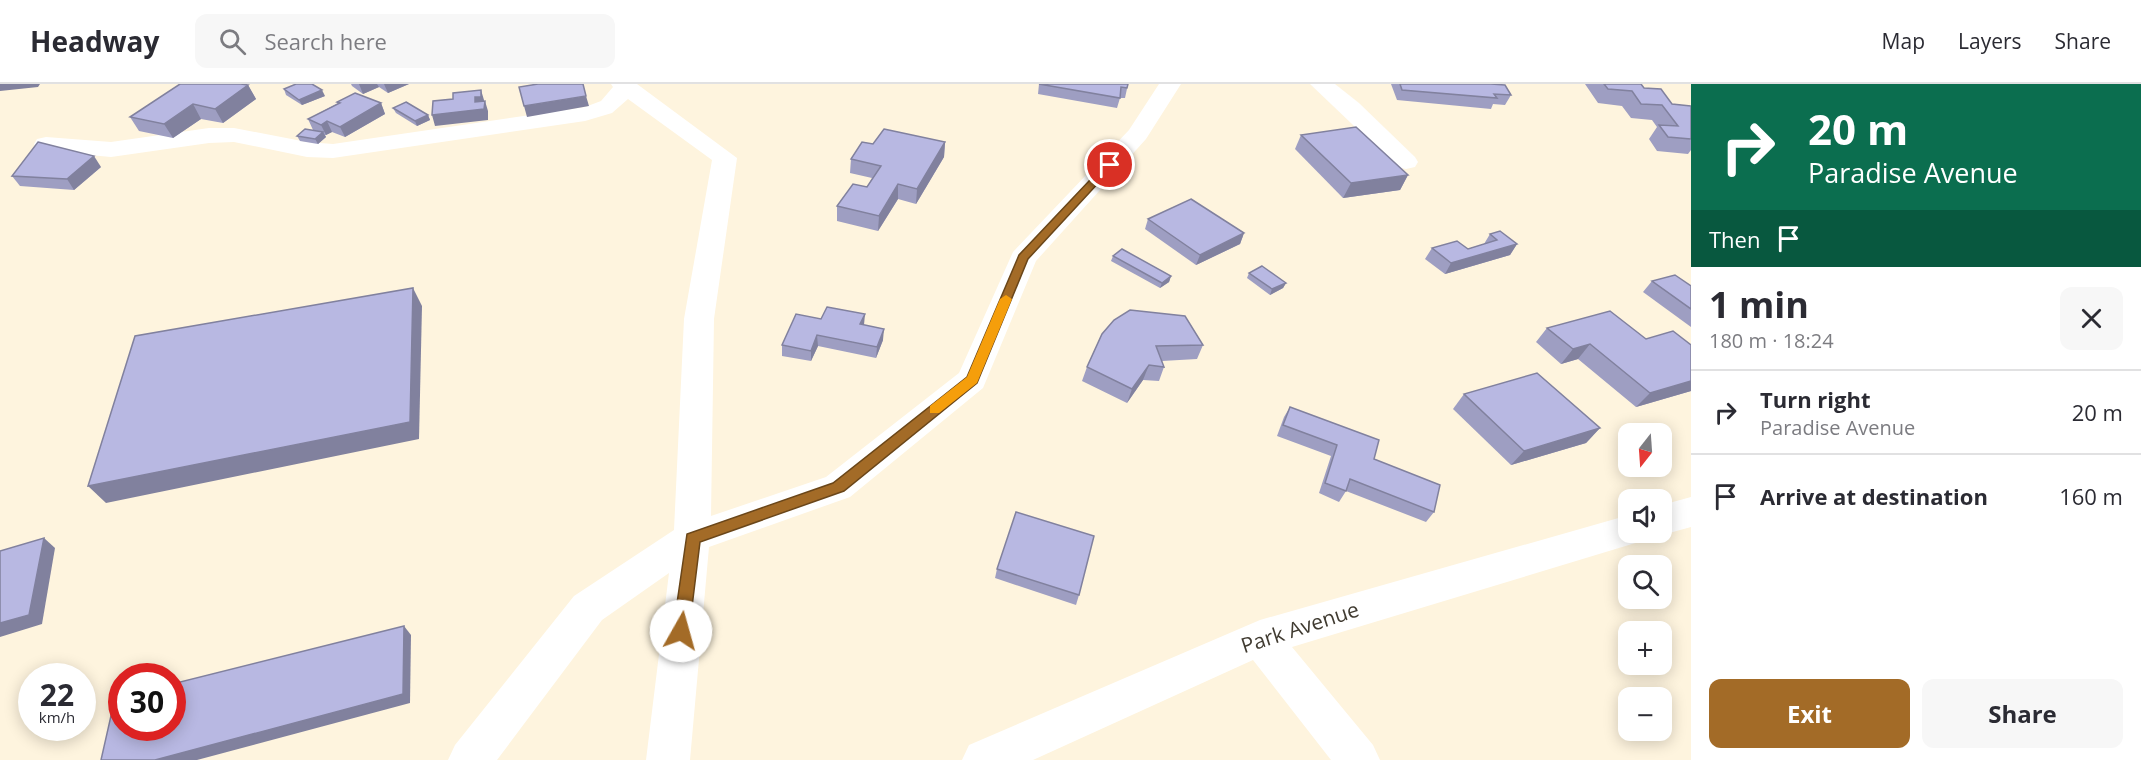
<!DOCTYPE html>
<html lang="en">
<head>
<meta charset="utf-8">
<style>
	:root { --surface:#fff; --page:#f7f7f7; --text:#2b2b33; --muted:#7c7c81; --line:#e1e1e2; --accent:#a36b27 }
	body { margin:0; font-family:"Open Sans",sans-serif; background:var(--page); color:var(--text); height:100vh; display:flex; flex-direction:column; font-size:22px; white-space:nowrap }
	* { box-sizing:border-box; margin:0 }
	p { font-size:20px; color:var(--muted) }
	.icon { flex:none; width:33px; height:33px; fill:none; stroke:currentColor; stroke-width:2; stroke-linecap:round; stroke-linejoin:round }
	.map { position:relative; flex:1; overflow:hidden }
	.details { display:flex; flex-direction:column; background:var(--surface); width:450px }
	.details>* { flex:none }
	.guide { background:#0b6e4f; color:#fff; overflow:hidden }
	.needle { width:39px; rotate:197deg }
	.fabs { position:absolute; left:1618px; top:339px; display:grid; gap:12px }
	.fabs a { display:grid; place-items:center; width:54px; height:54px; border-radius:12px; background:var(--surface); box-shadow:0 3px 15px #0003; font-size:30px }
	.speed { position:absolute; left:18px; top:579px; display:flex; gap:12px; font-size:30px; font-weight:700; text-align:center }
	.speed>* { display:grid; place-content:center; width:78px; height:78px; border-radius:50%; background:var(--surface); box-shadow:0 3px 15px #0003; line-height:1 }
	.speed small { font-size:15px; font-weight:400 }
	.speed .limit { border:9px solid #d22; background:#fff; color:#111 }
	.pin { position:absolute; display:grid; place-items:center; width:51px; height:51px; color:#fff; margin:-26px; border:3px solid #fff; border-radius:50%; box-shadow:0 2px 6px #0007 }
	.me { position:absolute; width:66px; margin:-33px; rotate:7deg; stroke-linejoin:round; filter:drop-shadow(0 0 4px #0008) }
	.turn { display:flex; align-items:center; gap:21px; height:126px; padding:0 18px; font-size:27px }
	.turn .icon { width:78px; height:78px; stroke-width:2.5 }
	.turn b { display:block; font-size:42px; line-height:51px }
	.then { display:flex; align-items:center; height:57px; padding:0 18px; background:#0003; gap:12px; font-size:22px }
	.round { display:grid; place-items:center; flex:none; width:63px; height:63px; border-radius:12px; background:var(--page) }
	.headline { display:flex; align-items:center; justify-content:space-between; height:102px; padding:0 18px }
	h1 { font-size:36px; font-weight:700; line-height:45px }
	.primary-button { display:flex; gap:12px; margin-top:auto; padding:12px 18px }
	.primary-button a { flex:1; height:69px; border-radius:12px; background:var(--accent); color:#fff; font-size:24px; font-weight:700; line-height:69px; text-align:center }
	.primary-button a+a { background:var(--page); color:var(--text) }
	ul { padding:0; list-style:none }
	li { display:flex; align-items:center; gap:18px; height:84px; padding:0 18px; border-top:2px solid var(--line) }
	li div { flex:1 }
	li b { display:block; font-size:22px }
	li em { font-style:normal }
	header { display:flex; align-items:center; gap:36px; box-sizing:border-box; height:84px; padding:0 30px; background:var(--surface); border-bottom:2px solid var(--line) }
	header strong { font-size:28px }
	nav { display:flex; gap:33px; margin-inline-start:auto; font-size:21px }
	.search { width:420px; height:54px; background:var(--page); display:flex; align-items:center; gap:15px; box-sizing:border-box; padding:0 21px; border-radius:12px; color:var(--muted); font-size:22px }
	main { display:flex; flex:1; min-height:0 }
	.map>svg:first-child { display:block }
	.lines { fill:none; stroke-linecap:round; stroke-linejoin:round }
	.minor { fill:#fff; fill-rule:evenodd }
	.wall { fill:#9e9ec2 }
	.shaded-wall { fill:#81819e }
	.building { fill:#b8b8e2; stroke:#81819e; stroke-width:1.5 }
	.route { fill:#a36b27; stroke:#6a4619; stroke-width:1.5 }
	.slow { fill:#f59e0b }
	.labels { text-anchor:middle; stroke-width:5; stroke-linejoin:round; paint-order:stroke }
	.near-street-label { font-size:21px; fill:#403b31; stroke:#fff }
</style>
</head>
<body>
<header>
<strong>Headway</strong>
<div class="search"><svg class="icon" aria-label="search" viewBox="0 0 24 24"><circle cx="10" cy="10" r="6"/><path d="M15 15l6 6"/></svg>Search here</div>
<nav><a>Map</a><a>Layers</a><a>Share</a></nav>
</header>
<main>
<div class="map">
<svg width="1691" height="676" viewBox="0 0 1691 676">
	<rect width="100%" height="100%" fill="#fef4de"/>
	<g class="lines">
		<g class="minor">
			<polygon points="611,0 637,0 737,74 714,235 711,432 826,393 959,289 1013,168 1129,46 1159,0 1181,0 1146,55 1036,177 983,304 850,413 709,463 690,676 646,676 669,489 602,536 497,676 448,676 455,661 574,512 674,446 684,235 712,76 628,15 612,29 585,37 333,74 307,73 234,58 209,59 111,73 46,67 37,65 34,60 37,55 46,53 111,58 209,44 234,44 307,58 333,60 585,23 601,17 613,3"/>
			<polygon points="1310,0 1335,0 1359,19 1415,73 1418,78 1415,83 1406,85 1397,83"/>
			<polygon points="1691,413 1691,443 1662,451 1655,448 1662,448 1662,421"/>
			<polygon points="1629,431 1629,448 1646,448 1642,457 1292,563 1373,661 1380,676 1331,676 1253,576 1033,676 962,676 969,661 1260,536"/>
		</g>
	</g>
	<g class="wall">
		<polygon points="351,0 409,0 388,9 379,3 363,10 352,2"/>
		<polygon points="1039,0 1128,0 1125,14 1120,14 1117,24 1038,10"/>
		<polygon points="1391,0 1491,0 1511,11 1505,21 1493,20 1491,25 1397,16"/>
		<polygon points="1585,0 1641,0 1644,4 1672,20 1691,22 1691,66 1688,70 1657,67 1649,55 1657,43 1652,36 1631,34 1622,22 1598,19"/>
		<polygon points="245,1 248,1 256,15 223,39 201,35 173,54 139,47 130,33"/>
		<polygon points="284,5 325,12 302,21 286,11"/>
		<polygon points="337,18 381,19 385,30 345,53 332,48 326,51 325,51 326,53 318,60 300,57 297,52 315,46 313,46 308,35 338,19"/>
		<polygon points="393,24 428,31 430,36 417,42 396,29"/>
		<polygon points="1301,51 1408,91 1400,106 1343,114 1295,65"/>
		<polygon points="945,58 944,73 916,120 898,115 878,147 837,137 837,122 867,103 872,94 850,89 851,75 873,60"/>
		<polygon points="101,83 74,106 20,102 12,92"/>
		<polygon points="1148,135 1244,149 1240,160 1196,181 1145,145"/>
		<polygon points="1490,150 1517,160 1510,171 1445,190 1425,175 1432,164 1468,165 1484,160"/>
		<polygon points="1113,172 1171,192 1169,198 1160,204 1111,177"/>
		<polygon points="1249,189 1286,199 1283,204 1270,211 1247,194"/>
		<polygon points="1652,197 1691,202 1691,243 1643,208"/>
		<polygon points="821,235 864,241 883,256 876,274 818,262 811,277 782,272 782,261"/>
		<polygon points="1547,244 1691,261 1691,307 1636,323 1578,275 1561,280 1536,258"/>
		<polygon points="1102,250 1203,261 1197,275 1162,277 1164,283 1159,297 1143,296 1127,319 1082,297 1087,283"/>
		<polygon points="1464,310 1600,344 1586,359 1511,381 1453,325"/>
		<polygon points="1290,323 1374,375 1434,428 1426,438 1346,407 1339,418 1319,409 1331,372 1277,352 1284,333"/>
		<polygon points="997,485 1079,511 1076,521 995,494"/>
	</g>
	<g class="shaded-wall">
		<polygon points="0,0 40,0 38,3 0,7"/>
		<polygon points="229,0 245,0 246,3 248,1 256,15 223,39 215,25"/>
		<polygon points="359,0 377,0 379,3 363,10"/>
		<polygon points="384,0 409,0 388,9"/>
		<polygon points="322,6 325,12 302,21 299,16"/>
		<polygon points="481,6 484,16 484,23 485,17 488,27 488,36 435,42 432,31 475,18 475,13"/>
		<polygon points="586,12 589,22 527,33 524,22"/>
		<polygon points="381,19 385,30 345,53 340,43"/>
		<polygon points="193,20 201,35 173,54 164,40"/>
		<polygon points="428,31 430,36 417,42 415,37"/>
		<polygon points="327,37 332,48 326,51 321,41"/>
		<polygon points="323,48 326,53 318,60 315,55"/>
		<polygon points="945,58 944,73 916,120 917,105"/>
		<polygon points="94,72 101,83 74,106 67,95"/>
		<polygon points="1408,91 1400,106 1343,114 1351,99"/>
		<polygon points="898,100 898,115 878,147 879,132"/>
		<polygon points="1244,149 1240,160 1196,181 1200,171"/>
		<polygon points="1517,160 1510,171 1445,190 1451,179"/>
		<polygon points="1171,192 1169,198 1160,204 1162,199"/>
		<polygon points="1286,199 1283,204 1270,211 1272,205"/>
		<polygon points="413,204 422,222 419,355 106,419 88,402"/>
		<polygon points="865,230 864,241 860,240"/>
		<polygon points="884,245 883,256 876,274 877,263"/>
		<polygon points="817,251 818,262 811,277 811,267"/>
		<polygon points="1590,260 1578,275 1561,280 1573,265"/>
		<polygon points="1149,281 1143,296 1127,319 1132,305"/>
		<polygon points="1691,297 1691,307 1636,323 1650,309"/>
		<polygon points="1600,344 1586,359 1511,381 1524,367"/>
		<polygon points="44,454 55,464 42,540 0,553 0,539"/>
		<polygon points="404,542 411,551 410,619 197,676 155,676"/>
	</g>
	<g class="building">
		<polygon points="180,0 241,0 248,1 215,25 193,20 164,40 130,33"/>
		<polygon points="296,0 312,0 322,6 299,16 284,5"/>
		<polygon points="538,0 583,0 586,12 524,22 519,3"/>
		<polygon points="1039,0 1128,0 1127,4 1121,3 1120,14"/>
		<polygon points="1400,0 1491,0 1505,1 1511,11 1494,10 1497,14 1402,6"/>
		<polygon points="1604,0 1641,0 1644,4 1661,5 1672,20 1691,22 1691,55 1668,53 1659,41 1678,42 1662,21 1641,20 1632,7 1608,5"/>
		<polygon points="481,6 481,13 475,13 475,18 485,17 484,25 432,31 433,17 453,15 453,9"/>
		<polygon points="355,9 381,19 340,43 327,37 321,41 308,35 340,19 337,18"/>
		<polygon points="406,18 428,31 415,37 393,24"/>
		<polygon points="1356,43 1408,91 1351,99 1301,51"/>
		<polygon points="305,45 323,48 315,55 297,52"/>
		<polygon points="884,45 945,58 917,105 898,100 879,132 837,122 853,100 867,103 881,82 851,75 862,58 873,60"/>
		<polygon points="38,58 94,72 67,95 12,92"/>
		<polygon points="1191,115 1244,149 1200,171 1148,135"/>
		<polygon points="1500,147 1517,160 1451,179 1432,164 1457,157 1468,165 1497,156 1490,150"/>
		<polygon points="1122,165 1171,192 1162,199 1113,172"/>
		<polygon points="1262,182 1286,199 1272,205 1249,189"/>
		<polygon points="1675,191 1691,202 1691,225 1652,197"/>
		<polygon points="413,204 410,338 88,402 135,252"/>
		<polygon points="827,223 865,230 860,240 884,245 877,263 817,251 811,267 782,261 796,230 821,235"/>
		<polygon points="1130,226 1185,232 1203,261 1156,262 1164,283 1149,281 1132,305 1087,283 1102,250 1114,236"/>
		<polygon points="1610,227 1646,255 1673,247 1691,261 1691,297 1650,309 1590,260 1573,265 1547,244"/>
		<polygon points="1537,289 1600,344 1524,367 1464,310"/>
		<polygon points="1290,323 1379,356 1374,375 1440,401 1434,428 1350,395 1346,407 1325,399 1337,361 1283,341"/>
		<polygon points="1016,428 1094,452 1079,511 997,485"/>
		<polygon points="44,454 29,531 0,539 0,467"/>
		<polygon points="404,542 403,610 155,676 101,676 115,614 122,612 122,644 172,644 172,600"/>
	</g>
	<polygon class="route" points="1106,79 1115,81 1028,175 977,299 844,407 700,458 689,547 687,552 681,554 675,552 673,547 687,450 833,399 967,293 1019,171"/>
	<polygon class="slow" points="1006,211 1012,215 977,299 939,329 930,329 930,322 967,293 1000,215"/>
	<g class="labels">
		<g class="near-street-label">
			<text transform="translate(1300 544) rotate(-18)" y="7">Park Avenue</text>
		</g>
	</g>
</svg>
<div class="fabs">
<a><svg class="needle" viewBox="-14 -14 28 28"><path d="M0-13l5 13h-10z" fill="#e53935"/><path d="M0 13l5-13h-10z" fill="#7c7c81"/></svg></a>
<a><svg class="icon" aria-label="sound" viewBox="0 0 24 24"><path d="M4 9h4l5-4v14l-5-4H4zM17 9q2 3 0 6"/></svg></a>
<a><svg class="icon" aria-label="search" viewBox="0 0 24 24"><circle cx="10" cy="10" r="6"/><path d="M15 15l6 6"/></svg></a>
<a>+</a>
<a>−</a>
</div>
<div class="speed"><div>22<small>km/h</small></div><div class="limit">30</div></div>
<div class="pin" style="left:1110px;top:81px;background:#d93025"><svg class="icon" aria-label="arrive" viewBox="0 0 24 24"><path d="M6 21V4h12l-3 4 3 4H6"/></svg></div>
<svg class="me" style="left:681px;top:547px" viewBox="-20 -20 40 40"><circle r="19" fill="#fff"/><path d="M0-13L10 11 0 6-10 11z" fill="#a36b27"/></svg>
</div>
<section class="details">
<div class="guide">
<div class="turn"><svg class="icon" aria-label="right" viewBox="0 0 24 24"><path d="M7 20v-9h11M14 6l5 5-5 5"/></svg><div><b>20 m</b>Paradise Avenue</div></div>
<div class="then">Then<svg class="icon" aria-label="arrive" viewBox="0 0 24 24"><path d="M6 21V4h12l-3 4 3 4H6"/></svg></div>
</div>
<div class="headline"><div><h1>1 min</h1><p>180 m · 18:24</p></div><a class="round"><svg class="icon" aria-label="close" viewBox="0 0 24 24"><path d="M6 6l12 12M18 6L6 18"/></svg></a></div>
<ul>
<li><svg class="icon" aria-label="right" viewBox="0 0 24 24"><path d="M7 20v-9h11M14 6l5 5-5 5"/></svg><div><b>Turn right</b><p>Paradise Avenue</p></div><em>20 m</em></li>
<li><svg class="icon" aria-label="arrive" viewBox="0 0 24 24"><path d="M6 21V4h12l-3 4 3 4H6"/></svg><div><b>Arrive at destination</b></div><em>160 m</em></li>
</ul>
<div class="primary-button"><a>Exit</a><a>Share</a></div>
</section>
</main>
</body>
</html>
